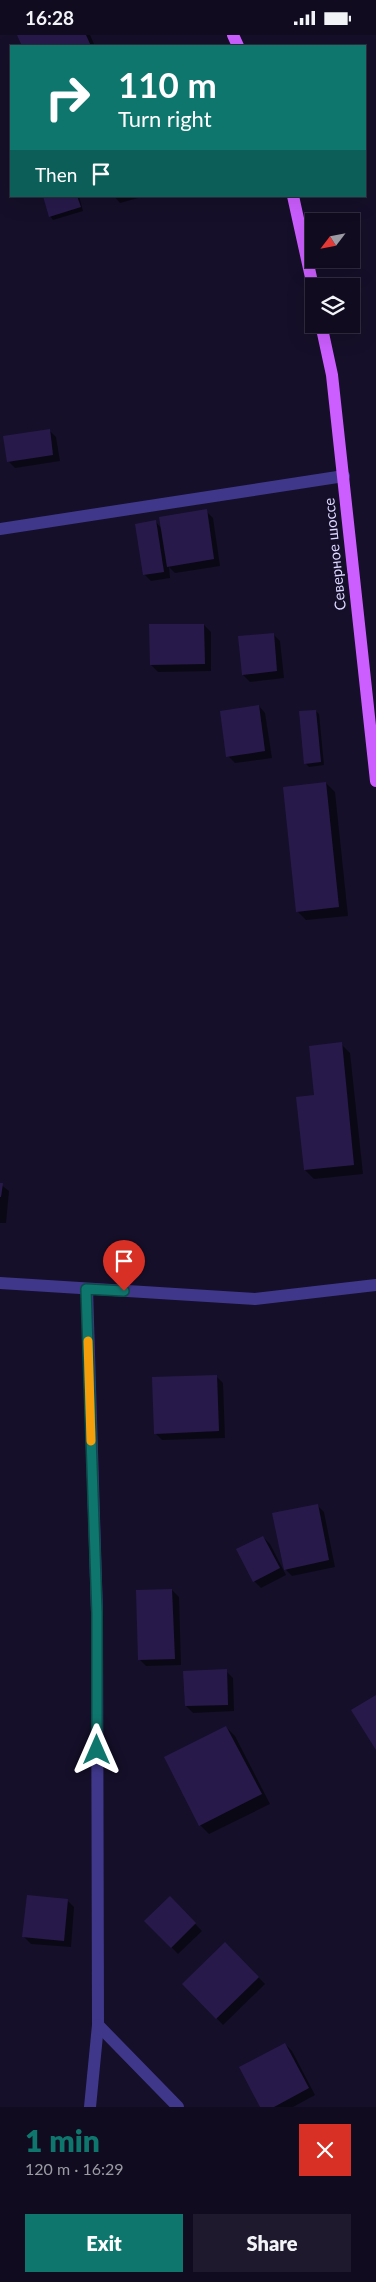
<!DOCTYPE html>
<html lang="en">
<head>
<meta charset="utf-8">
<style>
	:root { --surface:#100b1f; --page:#1e192c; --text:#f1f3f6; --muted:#9c9ba4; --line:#302b3d; --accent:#0f766e }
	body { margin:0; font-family:Lato,sans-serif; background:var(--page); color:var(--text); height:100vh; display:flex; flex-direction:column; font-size:19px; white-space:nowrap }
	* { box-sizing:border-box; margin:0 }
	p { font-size:16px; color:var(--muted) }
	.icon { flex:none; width:28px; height:28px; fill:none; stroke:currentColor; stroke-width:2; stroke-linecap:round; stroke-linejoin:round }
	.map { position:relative; height:2072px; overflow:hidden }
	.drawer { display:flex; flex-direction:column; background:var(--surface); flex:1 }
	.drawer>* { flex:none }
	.guide { position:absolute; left:10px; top:10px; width:356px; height:152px; border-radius:0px; box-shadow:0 5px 20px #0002,0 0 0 1px var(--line); background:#0f766e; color:#fff; overflow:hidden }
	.needle { width:32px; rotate:238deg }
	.controls { position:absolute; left:305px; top:178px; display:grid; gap:10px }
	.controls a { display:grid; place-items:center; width:55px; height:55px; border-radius:0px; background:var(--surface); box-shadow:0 5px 20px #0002,0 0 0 1px var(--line); font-size:25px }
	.pin { position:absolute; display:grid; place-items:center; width:42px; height:42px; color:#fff; margin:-51px -21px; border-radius:50% 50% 50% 0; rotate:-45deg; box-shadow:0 0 5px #0007 }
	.pin .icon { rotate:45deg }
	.me { position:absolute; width:55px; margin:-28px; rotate:0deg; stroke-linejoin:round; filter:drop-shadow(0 0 4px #0008) }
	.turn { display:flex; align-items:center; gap:18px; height:105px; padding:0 25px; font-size:22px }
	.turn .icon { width:65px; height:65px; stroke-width:2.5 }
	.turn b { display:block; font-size:35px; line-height:42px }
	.then { display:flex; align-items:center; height:48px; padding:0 25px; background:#0003; gap:10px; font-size:19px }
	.round { display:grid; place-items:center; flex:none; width:52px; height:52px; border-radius:0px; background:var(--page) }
	.overview { display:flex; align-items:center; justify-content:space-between; height:85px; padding:0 25px }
	h1 { font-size:30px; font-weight:800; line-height:38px; color:var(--accent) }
	.cta { display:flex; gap:10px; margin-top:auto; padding:10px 25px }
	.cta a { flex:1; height:58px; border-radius:0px; background:var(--accent); color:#fff; font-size:20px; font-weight:800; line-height:58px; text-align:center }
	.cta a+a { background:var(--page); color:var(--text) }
	.status { display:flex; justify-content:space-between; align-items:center; height:35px; padding:0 25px; background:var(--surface); direction:ltr }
	.status svg { height:14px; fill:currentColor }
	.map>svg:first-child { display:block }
	.shadow { fill:#0007 }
	.building { fill:#271a4b }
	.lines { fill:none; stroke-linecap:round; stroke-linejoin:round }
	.minor { stroke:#3f378a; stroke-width:12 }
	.major { stroke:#cc5eff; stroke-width:12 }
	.route-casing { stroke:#0a4d48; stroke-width:12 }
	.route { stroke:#0f766e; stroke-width:9 }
	.slow { stroke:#f59e0b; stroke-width:9 }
	.labels { text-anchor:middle; stroke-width:5; stroke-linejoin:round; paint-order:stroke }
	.street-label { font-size:15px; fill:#ded7ff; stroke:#150f29 }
</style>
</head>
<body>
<div class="status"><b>16:28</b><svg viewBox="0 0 49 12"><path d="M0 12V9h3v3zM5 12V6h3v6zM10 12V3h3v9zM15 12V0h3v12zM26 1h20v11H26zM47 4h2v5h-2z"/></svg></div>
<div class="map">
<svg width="376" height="2072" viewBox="0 0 376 2072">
	<rect width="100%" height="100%" fill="#150f29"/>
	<g class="shadow">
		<polygon points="18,0 90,0 95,11 23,11"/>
		<polygon points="44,161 79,161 83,176 53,185 50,181"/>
		<polygon points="114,161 145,161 120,168"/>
		<polygon points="49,395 56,402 60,426 15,433 8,426"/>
		<polygon points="206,476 213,483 220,531 175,538 169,532 170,543 151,546 144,539 156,487 162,494"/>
		<polygon points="204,590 211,597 211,636 158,637 151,630"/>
		<polygon points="273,599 280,606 284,643 250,647 243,640"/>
		<polygon points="259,671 265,678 272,723 235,728 228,721"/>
		<polygon points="316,676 319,679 324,730 309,732 305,728"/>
		<polygon points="326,748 335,757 348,881 306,885 297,876"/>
		<polygon points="341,1009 350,1018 363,1139 314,1144 305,1135 297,1063 316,1061"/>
		<polygon points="0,1149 9,1156 6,1188 0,1188"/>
		<polygon points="216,1341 223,1348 225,1403 162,1405 155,1398"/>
		<polygon points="317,1470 324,1477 335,1532 292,1541 285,1534"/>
		<polygon points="263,1502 270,1509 286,1540 261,1553 254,1546 238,1515"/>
		<polygon points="172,1555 179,1562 181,1630 146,1631 139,1624"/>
		<polygon points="226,1636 233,1643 234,1676 193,1678 186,1671"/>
		<polygon points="226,1692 235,1701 270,1769 209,1799 200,1790"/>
		<polygon points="170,1863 202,1896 178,1919 146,1886"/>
		<polygon points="67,1865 74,1872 71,1912 31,1909 24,1902"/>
		<polygon points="225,1908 265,1949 223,1990 184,1949"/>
		<polygon points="285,2009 292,2016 315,2060 293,2072 261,2072"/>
	</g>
	<g class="building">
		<polygon points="17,0 86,0 91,11 22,11"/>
		<polygon points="43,161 77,161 81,172 49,182"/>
		<polygon points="50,394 53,420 7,427 3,401"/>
		<polygon points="207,474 214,524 167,532 159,482"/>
		<polygon points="156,485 164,537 143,540 135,489"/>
		<polygon points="149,589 204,589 205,629 150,630"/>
		<polygon points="274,598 277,636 242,640 238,601"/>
		<polygon points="259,670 265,716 226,722 220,676"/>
		<polygon points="316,675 321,727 304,729 299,676"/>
		<polygon points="326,747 339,872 296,877 283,752"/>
		<polygon points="342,1007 354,1130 304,1135 296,1062 314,1060 309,1011"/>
		<polygon points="0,1148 3,1148 1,1162 0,1162"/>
		<polygon points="217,1340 219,1396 154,1399 152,1342"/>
		<polygon points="318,1469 329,1525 284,1535 272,1478"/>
		<polygon points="263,1501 280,1533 253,1547 236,1514"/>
		<polygon points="172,1554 175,1624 138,1625 136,1555"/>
		<polygon points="227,1634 228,1670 185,1671 183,1636"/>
		<polygon points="376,1660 376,1715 351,1675"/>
		<polygon points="226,1691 262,1759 199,1791 164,1722"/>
		<polygon points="27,1860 68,1864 64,1906 22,1902"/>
		<polygon points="170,1861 196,1888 171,1913 144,1886"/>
		<polygon points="225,1907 259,1942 216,1984 182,1949"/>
		<polygon points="285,2008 309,2053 274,2072 260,2072 239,2032"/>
	</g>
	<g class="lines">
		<g class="minor">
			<polyline points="0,494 344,441"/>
			<polyline points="0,1248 255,1264 376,1250"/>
			<polyline points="87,1254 97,1578 98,1990 90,2072"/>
			<polyline points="98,1990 178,2072"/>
		</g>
		<g class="major">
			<polyline points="233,0 238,11"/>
			<polyline points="293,161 314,256"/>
			<polyline points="321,289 332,340 376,746"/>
		</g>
	</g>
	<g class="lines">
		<defs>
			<polyline id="route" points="97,1715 97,1578 86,1254 124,1256"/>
		</defs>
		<use href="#route" class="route-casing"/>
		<use href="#route" class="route"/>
		<polyline class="slow" points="88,1306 91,1406"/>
	</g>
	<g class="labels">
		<g class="street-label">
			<text transform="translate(335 519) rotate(-96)" y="5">Северное шоссе</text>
		</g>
	</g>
</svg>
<div class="controls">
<a><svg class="needle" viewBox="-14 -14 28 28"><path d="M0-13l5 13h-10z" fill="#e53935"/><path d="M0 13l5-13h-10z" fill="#9c9ba4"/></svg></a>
<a><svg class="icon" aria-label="layers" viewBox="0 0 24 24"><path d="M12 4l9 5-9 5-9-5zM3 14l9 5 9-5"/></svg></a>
</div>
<div class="pin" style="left:124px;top:1256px;background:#d93025"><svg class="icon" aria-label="arrive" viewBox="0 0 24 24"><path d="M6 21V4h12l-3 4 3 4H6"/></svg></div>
<svg class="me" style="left:97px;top:1715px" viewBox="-20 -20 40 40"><path d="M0-17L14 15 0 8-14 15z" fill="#0f766e" stroke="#fff" stroke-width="4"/></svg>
<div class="guide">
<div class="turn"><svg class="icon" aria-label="right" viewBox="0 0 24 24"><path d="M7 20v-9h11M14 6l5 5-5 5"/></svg><div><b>110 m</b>Turn right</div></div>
<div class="then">Then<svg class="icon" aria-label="arrive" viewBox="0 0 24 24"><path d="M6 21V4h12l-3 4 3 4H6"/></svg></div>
</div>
</div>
<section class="drawer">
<div class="overview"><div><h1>1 min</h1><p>120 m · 16:29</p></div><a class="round" style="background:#d93025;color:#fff"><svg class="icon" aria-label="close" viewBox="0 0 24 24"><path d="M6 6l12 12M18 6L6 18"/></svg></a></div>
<div class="cta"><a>Exit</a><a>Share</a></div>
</section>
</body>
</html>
